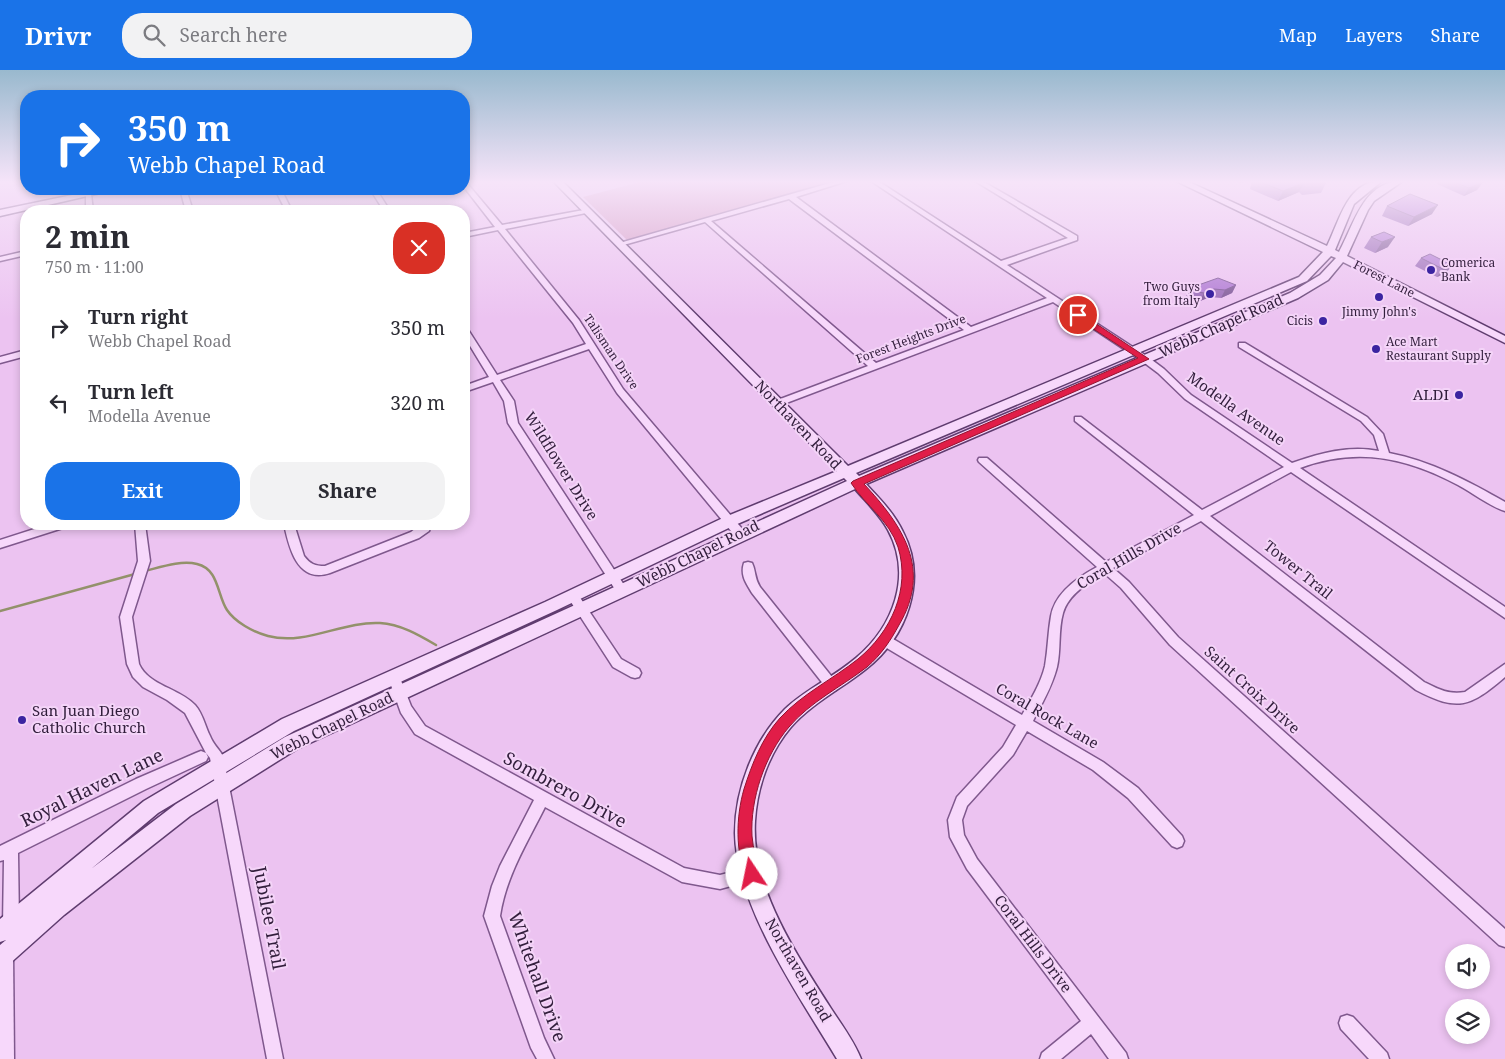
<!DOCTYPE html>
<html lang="en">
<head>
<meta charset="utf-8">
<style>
	:root { --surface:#fff; --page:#f2f2f3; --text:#2b2b33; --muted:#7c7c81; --accent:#1a73e8 }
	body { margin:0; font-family:"Noto Serif",serif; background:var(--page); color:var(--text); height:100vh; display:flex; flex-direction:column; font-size:19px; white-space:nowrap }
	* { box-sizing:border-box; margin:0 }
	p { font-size:16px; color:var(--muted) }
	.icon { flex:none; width:28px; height:28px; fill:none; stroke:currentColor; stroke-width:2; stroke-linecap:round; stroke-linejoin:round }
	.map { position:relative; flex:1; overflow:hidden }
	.side { position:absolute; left:20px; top:135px; width:450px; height:325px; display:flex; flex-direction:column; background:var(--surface); border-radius:20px; box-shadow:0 2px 8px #0003 }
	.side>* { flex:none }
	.hud { position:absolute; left:20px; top:20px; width:450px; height:105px; border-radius:20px; box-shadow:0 2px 8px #0003; background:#1a73e8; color:#fff; overflow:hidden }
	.tools { position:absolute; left:1445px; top:874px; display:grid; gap:10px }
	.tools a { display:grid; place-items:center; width:45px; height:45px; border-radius:50%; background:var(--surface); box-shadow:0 2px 8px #0003; font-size:25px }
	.pin { position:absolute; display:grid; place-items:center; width:42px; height:42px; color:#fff; margin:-21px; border:2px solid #fff; border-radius:50%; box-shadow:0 1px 5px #0007 }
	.me { position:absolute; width:55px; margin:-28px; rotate:349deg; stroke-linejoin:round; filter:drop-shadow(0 0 4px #0008) }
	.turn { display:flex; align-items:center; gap:18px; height:105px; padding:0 25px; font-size:22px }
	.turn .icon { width:65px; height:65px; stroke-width:2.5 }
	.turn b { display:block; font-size:35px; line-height:42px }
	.round { display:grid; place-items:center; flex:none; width:52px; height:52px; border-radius:20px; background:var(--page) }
	.summary { display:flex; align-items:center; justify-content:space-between; height:85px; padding:0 25px }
	h1 { font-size:30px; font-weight:700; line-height:38px }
	.button { display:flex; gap:10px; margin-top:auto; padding:10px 25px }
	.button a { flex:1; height:58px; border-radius:20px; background:var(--accent); color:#fff; font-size:20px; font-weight:700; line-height:58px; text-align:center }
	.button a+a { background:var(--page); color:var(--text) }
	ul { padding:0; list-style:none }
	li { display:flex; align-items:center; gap:15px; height:75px; padding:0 25px }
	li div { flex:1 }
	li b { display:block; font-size:19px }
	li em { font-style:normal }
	header { display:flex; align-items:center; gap:30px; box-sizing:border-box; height:70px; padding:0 25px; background:var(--accent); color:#fff }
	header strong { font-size:24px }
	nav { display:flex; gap:28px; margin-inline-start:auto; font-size:18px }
	.search { width:350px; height:45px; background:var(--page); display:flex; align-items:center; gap:12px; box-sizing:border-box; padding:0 18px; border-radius:20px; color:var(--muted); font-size:19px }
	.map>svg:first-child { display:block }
	.green { fill:#d196bf }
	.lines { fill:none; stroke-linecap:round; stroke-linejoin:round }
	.stream { stroke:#93916b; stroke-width:2.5 }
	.street-casing { stroke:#7f588d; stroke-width:3 }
	.secondary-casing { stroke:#5f3c6f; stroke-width:3 }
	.street { fill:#f7d8fb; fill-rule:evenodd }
	.secondary { fill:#f7d8fb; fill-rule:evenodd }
	.wall { fill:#9666b5 }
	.shaded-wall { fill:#7a5393 }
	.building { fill:#ae77d2; stroke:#7a5393 }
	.route { fill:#e11d48; stroke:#92132f }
	.poi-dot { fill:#3b24a1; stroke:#f4d4f8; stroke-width:2 }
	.labels { text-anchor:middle; stroke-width:4; stroke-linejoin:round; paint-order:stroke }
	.far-poi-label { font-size:12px; fill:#321e3c; stroke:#f4d4f8; text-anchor:start }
	.far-street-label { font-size:12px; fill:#321e3c; stroke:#f4d4f8 }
	.street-label { font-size:15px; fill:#321e3c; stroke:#f4d4f8 }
	.poi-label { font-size:15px; fill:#321e3c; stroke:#f4d4f8; text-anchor:end }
	.near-street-label { font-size:18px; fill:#321e3c; stroke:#f4d4f8 }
</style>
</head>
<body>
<header>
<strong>Drivr</strong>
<div class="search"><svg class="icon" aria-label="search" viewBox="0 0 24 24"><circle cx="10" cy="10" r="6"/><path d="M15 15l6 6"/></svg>Search here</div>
<nav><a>Map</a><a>Layers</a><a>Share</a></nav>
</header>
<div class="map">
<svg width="1505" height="989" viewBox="0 0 1505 989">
	<rect width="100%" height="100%" fill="#ecc3f1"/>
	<polygon class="green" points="644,111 838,111 627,170 583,127"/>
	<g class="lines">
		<g class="stream">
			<path d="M145,501C161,497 181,490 197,494C219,499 217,525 227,540C235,552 253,562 268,566C306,576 342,551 380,553C400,554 419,565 436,575"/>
			<polyline points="0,541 135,504"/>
		</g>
		<defs>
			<g id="street">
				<polygon points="464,111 466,112 502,155 589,139 589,143 586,143 505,159 579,250 623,319 744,461 745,464 744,467 736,467 617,323 589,279 500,310 514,331 518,353 628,521 626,524 618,524 508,353 504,331 493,312 464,322 464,316 489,307 464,266 464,258 467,258 497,305 586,274 573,253 498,160 464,167 464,163 495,157 464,117"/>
				<path d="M837,111H847L796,127L971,257L1047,228L871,111H878L1001,191L1068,168L975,111H982L1077,166V170L1007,195L1148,287L1164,299L1191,325L1292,393C1320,383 1349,375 1379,381L1374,365L1361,351L1239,277V273H1245L1367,347L1383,364L1389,383C1431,391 1468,411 1505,432V441C1489,436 1473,423 1458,415C1405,387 1357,377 1300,398L1505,537V548L1291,402L1210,446L1424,612C1438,619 1449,625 1465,622L1505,594V607C1470,637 1458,642 1416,620L1201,451L1113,498L1129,512L1178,567L1505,859V877L1499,875L1170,575L1121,518L1104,503C1088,512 1068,525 1063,543C1058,560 1061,580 1057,597C1052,617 1042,633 1033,651L1103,692L1138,718L1182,766L1184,771L1182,776L1177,778L1172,776L1128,728L1093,700L1027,661L1013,685L967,736L962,750L964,765L977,789L1126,983L1128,989H1109L1091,964L1061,989H1040L1042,983L1081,951L967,799L950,767L948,750L957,727L1003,677L1016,655L880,574L878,570L880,566L884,565L888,566L1022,645C1031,629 1041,613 1045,596C1048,579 1048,562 1051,546C1055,523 1078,507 1097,497L979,392L978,390L979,388H987L1106,492L1194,445L1075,351V347H1081L1202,440L1284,397L1185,329L1158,303L1142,291L1053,232L781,335H775V331L868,296L705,152L620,176L616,174ZM789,129L964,260L876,293L711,151Z"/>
				<polygon points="180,119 186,119 193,141 186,141"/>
				<polygon points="275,119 281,119 292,141 286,141"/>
				<polygon points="370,119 376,119 390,141 384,141"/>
				<polygon points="86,123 91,124 93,141 86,141"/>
				<polygon points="26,181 26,185 0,191 0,187"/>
				<polygon points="26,280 26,286 0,293 0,287"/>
				<polygon points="50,454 67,454 66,457 0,478 0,470"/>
				<path d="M135,454H145L150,491L132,547L139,594C149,616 179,618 195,635C203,644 205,656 210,666C213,674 219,679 223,686L283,989H267L210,688L206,683L208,687L206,691L146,719L18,783L19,855L16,860L11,863L6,860L3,855L4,790L0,791V776L136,709L196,683L201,681L206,683L185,643L167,630L143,617L133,607L127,594L120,547L138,491Z"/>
				<path d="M284,454H294L304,486C310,494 315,496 325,496L411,462L421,454H431L429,461L419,468L330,503C297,514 289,477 284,454Z"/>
				<path d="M748,492L752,493C756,501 754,507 760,517L836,612L838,616L836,620L832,621L828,620L752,523C746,513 740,505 744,493Z"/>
				<polygon points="573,521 577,523 621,589 639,599 641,603 639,607 635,608 631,607 613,597 569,529 567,526 569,523"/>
				<path d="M394,602L398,603L411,636L425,656L684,798L720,805L752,797L757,799L759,804L757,809L720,819L682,812L545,737C527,773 506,806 500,846L544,968L554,989H537L531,978L484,846L492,816L500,796L534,730L415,664L401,643L388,607L390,603Z"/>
				<polygon points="5,875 11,877 13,883 14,989 0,989 0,877"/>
				<polygon points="1347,945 1353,947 1387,983 1389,989 1369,989 1341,959 1339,953 1341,947"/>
			</g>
			<g id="secondary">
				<path d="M553,111H562L848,396L1299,207L1323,182L1176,111H1187L1327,176C1340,150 1347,111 1382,111L1354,134L1335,180L1339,182C1355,153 1363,111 1403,111L1374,131L1368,140L1347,186L1505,266V273L1343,192L1328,210L1298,228L866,414C880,429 894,443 903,462C928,510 907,567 866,599C841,619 812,633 791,657C769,683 757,717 755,751C751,818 796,883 830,937C841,954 854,971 861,989H837C800,927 736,837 735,763C735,719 754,670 785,639C806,619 834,607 856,588C893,557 913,506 888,460C880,445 866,432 855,419L297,679L190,746L64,845L7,896L0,900V875L6,870L0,872V849L144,731L282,649L545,532L725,447L837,401ZM1331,186L1336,188L1320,205L1290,223L859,406L856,403L1307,211ZM844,408L847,411L285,667L176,734L91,799L158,743L294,661L557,540L735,455Z"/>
				<polygon points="101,119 118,119 0,146 0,140"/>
			</g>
		</defs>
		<use href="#street" class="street-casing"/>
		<use href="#secondary" class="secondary-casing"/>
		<use href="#street" class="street"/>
		<use href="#secondary" class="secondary"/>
	</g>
	<g class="wall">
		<polygon points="1235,111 1248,111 1241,113"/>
		<polygon points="1252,111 1322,111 1326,113 1321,123 1302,125 1299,122 1278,131 1250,119"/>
		<polygon points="1439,111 1479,111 1483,112 1477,120 1464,126 1437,114"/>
		<polygon points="1387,136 1432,144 1408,156 1382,146"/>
		<polygon points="1384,162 1388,177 1375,183 1364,178 1371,167"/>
		<polygon points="1421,188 1452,195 1446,203 1437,207 1415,196"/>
		<polygon points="1236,215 1232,223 1221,228 1210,227 1200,231 1195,230 1186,226 1190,218"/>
	</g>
	<g class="shaded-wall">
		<polygon points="1305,112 1299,122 1278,131 1283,121"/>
		<polygon points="1483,112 1477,120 1464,126 1469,118"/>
		<polygon points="1438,135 1432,144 1408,156 1414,147"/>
		<polygon points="1395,167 1388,177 1375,183 1382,172"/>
		<polygon points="1452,195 1446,203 1437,207 1443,199"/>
		<polygon points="1236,215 1232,223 1221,228 1225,220"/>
		<polygon points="1214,219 1210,227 1200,231 1204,223"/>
	</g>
	<g class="building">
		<polygon points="1258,111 1322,111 1326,113 1308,114 1305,112 1283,121"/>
		<polygon points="1451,111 1479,111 1483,112 1469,118"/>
		<polygon points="1410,124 1438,135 1414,147 1387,136"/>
		<polygon points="1384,162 1395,167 1382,172 1371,167"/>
		<polygon points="1430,184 1452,195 1443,199 1421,188"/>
		<polygon points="1218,208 1236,215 1225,220 1214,219 1204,223 1198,222 1190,218"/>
	</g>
	<linearGradient id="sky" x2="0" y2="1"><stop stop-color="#99b9ce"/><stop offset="0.45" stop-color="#f6e4f9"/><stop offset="1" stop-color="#f6e4f9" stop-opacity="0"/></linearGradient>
	<rect width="1505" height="249" fill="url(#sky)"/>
	<path class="route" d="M1075,243H1080L1149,289L864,414C903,456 932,499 899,555C891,570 881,585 867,597C841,617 810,632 789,657C765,685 750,729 752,766C753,779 757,792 759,804L757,809L752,811L747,809C735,782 736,747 744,719C752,694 762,668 780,648C802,624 833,609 858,589C891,562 911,519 898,477C889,450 866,436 851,413L853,411L1138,288L1075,247Z"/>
	<g class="poi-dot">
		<circle cx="1431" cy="200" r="5"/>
		<circle cx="1210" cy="224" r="5"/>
		<circle cx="1379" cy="227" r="5"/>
		<circle cx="1323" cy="251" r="5"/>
		<circle cx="1376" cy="279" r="5"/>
		<circle cx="1459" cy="325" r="5"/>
		<circle cx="22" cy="650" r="5"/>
	</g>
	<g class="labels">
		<g class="far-poi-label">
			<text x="1441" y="197">Comerica<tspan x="1441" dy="14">Bank</tspan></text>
			<text x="1200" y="221" text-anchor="end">Two Guys<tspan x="1200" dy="14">from Italy</tspan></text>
			<text x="1379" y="246" text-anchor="middle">Jimmy John's</text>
			<text x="1313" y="255" text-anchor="end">Cicis</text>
			<text x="1386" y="276">Ace Mart<tspan x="1386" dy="14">Restaurant Supply</tspan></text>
		</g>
		<g class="far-street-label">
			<text transform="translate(1384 209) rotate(27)" y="4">Forest Lane</text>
			<text transform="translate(911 269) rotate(-21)" y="4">Forest Heights Drive</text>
			<text transform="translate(611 282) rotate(56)" y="4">Talisman Drive</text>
		</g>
		<g class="street-label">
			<text transform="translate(1221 256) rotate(-24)" y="5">Webb Chapel Road</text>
			<text transform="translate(1236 339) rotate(35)" y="5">Modella Avenue</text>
			<text transform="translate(798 355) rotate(46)" y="5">Northaven Road</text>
			<text transform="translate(561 396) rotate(58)" y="5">Wildflower Drive</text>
			<text transform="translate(698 484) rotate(-26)" y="5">Webb Chapel Road</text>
			<text transform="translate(1129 486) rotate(-30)" y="5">Coral Hills Drive</text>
			<text transform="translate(1298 500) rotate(39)" y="5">Tower Trail</text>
			<text transform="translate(1252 620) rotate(42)" y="5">Saint Croix Drive</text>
			<text transform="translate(1047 646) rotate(30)" y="5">Coral Rock Lane</text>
			<text transform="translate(332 656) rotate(-26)" y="5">Webb Chapel Road</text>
			<text transform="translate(1033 874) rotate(53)" y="5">Coral Hills Drive</text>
			<text transform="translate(798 900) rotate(60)" y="5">Northaven Road</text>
		</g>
		<g class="poi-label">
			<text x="1449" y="330">ALDI</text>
			<text x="32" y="646" text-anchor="start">San Juan Diego<tspan x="32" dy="17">Catholic Church</tspan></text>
		</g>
		<g class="near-street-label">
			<text transform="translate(92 718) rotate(-26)" y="6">Royal Haven Lane</text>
			<text transform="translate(565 720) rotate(29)" y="6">Sombrero Drive</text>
			<text transform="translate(269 848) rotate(79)" y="6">Jubilee Trail</text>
			<text transform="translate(537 907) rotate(70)" y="6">Whitehall Drive</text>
		</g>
	</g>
</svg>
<div class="tools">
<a><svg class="icon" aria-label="sound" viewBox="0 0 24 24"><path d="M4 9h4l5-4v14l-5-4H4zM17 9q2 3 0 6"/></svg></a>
<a><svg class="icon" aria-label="layers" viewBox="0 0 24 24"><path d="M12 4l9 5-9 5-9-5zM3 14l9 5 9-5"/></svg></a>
</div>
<div class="pin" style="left:1078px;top:245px;background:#d93025"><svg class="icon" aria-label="arrive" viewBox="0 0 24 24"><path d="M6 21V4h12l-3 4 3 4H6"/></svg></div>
<svg class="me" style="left:752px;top:804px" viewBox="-20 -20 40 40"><circle r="19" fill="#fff"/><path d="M0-13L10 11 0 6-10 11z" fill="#e11d48"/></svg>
<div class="hud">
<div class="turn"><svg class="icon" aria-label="right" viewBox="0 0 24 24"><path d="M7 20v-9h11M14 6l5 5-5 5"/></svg><div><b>350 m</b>Webb Chapel Road</div></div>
</div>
<section class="side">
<div class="summary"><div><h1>2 min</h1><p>750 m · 11:00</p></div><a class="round" style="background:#d93025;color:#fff"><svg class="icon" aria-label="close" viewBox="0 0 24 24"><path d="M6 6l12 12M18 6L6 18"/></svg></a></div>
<ul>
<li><svg class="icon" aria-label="right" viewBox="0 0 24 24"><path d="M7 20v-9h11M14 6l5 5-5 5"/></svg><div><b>Turn right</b><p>Webb Chapel Road</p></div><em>350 m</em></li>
<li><svg class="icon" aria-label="left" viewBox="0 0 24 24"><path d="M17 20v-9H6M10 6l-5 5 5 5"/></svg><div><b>Turn left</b><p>Modella Avenue</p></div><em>320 m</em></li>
</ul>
<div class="button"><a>Exit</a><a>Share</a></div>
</section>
</div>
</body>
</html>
